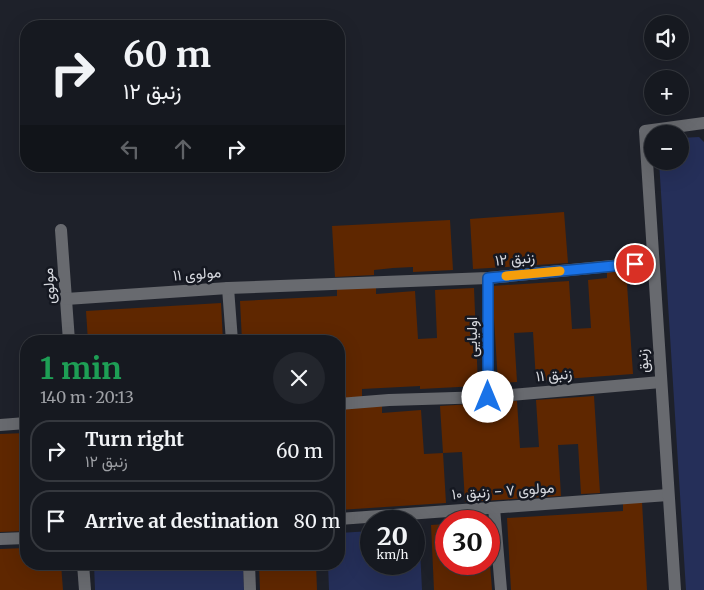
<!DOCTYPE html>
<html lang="en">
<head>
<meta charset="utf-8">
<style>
	:root { --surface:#161920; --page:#23262d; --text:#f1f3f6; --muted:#9ea0a5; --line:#35383e }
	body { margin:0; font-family:Merriweather,Vazirmatn,serif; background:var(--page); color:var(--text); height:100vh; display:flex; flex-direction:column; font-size:19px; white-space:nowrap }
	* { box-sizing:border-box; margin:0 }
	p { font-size:16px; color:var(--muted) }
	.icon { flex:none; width:28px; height:28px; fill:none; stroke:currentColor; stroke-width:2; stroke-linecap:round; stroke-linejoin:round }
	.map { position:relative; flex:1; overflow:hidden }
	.panel { position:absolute; left:20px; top:335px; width:325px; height:235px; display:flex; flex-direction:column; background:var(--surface); border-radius:20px; box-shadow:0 5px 20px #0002,0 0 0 1px var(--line) }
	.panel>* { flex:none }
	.hud { position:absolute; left:20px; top:20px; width:325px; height:152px; border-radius:20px; box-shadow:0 5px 20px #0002,0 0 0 1px var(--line); background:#161920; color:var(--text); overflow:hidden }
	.fabs { position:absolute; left:644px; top:15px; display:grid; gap:10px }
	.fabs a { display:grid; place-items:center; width:45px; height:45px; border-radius:50%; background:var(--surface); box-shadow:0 5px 20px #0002,0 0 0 1px var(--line); font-size:25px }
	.speed { position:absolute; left:360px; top:510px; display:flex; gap:10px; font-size:25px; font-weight:700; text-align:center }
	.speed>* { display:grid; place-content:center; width:65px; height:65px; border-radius:50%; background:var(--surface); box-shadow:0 5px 20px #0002,0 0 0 1px var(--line); line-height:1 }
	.speed small { font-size:12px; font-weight:400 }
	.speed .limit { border:8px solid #d22; background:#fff; color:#111 }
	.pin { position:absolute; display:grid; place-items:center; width:42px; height:42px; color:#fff; margin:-21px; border:2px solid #fff; border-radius:50%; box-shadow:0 1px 5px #0007 }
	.me { position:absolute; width:55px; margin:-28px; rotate:0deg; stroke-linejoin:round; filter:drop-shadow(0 0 4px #0008) }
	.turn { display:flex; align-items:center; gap:18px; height:105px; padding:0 20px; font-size:22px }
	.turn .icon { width:65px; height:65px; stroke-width:2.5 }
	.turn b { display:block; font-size:35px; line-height:42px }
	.lanes { display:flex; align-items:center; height:48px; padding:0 20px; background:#0003; justify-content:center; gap:25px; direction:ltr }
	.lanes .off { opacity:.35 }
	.round { display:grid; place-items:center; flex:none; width:52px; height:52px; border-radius:26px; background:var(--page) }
	.headline { display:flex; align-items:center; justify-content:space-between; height:85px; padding:0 20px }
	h1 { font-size:30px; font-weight:700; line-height:38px; color:#1e9e55 }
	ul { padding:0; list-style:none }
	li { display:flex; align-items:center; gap:15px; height:62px; margin:0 10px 8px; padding:0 10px; border:2px solid var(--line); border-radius:20px }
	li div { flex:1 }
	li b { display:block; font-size:19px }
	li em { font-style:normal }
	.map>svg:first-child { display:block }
	.green { fill:#252f59 }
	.building { fill:#5f2700 }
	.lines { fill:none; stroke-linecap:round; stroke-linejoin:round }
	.minor { stroke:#686a6f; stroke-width:12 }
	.route-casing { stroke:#114b97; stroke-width:12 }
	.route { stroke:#1a73e8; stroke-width:9 }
	.slow { stroke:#f59e0b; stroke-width:9 }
	.labels { text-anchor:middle; stroke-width:5; stroke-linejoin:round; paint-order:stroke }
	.street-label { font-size:15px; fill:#d6d8de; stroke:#151821 }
</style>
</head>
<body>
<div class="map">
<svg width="704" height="590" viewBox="0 0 704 590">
	<rect width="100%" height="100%" fill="#1e212a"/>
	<g class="green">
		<polygon points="699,137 704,142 704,590 686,590 659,161 680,161 680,138"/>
		<polygon points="419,528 422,590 329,590 328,564 339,564 339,533 371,531 371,564 414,564 414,529"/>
		<polygon points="94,564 243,564 244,590 95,590"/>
	</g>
	<g class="building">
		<polygon points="564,212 568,263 473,269 470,219"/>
		<polygon points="450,220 453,270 413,272 413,267 393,268 374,270 374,275 335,277 332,226"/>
		<polygon points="626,269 633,374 536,381 533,332 514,333 517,382 498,383 492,286 569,281 572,329 591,328 588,280 607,278 607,270"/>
		<polygon points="376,286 376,294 415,291 418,339 437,338 435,290 474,288 478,386 420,389 420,386 362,389 362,400 343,401 342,391 339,391 339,341 242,341 240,301 337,296 337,288"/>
		<polygon points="221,303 223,341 88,341 86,311"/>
		<polygon points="594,396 600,493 581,494 578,444 558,445 561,496 465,502 462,452 443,453 440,406 517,401 520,448 539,447 536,400"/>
		<polygon points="382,403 382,413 421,410 424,454 443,453 446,503 339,510 339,417 344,417 343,406"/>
		<polygon points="26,433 26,531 0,532 0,434"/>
		<polygon points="642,502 647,590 511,590 507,518 623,511 623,503"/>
		<polygon points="446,524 446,564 490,564 492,590 434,590 431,525"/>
		<polygon points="26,548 26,564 61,564 63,590 0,590 0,549"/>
		<polygon points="259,564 316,564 317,590 260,590"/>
	</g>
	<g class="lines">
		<g class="minor">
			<polyline points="61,230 69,341"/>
			<polyline points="228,288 232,341"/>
			<polyline points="66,299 228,288 488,278 653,262"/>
			<polyline points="488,397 488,278"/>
			<polyline points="339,404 389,400 488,397 661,382"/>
			<polyline points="0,425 26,423"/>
			<polyline points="494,508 501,590"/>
			<polyline points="339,519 668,495"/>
			<polyline points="0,539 26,538"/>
			<polyline points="83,564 85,590"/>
			<polyline points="249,564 250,590"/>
			<polyline points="675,590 645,131 704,123"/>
		</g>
	</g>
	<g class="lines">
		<defs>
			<polyline id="route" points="488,397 488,278 635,264"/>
		</defs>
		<use href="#route" class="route-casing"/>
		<use href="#route" class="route"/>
		<polyline class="slow" points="506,276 560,271"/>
	</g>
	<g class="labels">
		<g class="street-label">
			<text transform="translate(515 259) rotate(-5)" y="5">زنبق ۱۲</text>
			<text transform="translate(197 274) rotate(-4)" y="5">مولوی ۱۱</text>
			<text transform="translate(49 286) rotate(-94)" y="5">مولوی</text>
			<text transform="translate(472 337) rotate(-90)" y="5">اولیایی</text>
			<text transform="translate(643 361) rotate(-94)" y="5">زنبق</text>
			<text transform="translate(554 375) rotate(-5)" y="5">زنبق ۱۱</text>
			<text transform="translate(503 491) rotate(-4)" y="5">مولوی ۷ - زنبق ۱۰</text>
		</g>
	</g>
</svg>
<div class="fabs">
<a><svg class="icon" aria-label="sound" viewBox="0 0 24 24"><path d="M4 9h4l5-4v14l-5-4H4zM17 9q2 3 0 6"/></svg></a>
<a>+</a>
<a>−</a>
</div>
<div class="speed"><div>20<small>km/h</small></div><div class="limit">30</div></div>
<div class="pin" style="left:635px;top:264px;background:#d93025"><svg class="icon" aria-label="arrive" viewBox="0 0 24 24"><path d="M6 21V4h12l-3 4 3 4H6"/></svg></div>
<svg class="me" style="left:488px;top:397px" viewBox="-20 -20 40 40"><circle r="19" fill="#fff"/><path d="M0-13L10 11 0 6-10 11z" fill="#1a73e8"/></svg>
<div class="hud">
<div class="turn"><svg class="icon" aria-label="right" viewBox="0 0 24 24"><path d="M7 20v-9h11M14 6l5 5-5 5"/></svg><div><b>60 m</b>زنبق ۱۲</div></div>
<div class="lanes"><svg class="icon off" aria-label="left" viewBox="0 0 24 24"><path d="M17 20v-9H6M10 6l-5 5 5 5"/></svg><svg class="icon off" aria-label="ahead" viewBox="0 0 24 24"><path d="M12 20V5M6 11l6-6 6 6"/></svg><svg class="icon" aria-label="right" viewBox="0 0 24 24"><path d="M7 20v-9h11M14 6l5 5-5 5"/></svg></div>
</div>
<section class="panel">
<div class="headline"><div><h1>1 min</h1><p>140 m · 20:13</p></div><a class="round"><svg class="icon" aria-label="close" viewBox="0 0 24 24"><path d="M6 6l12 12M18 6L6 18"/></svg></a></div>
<ul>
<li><svg class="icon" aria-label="right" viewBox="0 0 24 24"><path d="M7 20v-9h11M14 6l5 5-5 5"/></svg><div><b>Turn right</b><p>زنبق ۱۲</p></div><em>60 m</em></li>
<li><svg class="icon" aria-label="arrive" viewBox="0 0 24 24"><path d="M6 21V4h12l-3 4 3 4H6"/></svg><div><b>Arrive at destination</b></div><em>80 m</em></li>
</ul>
</section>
</div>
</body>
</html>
